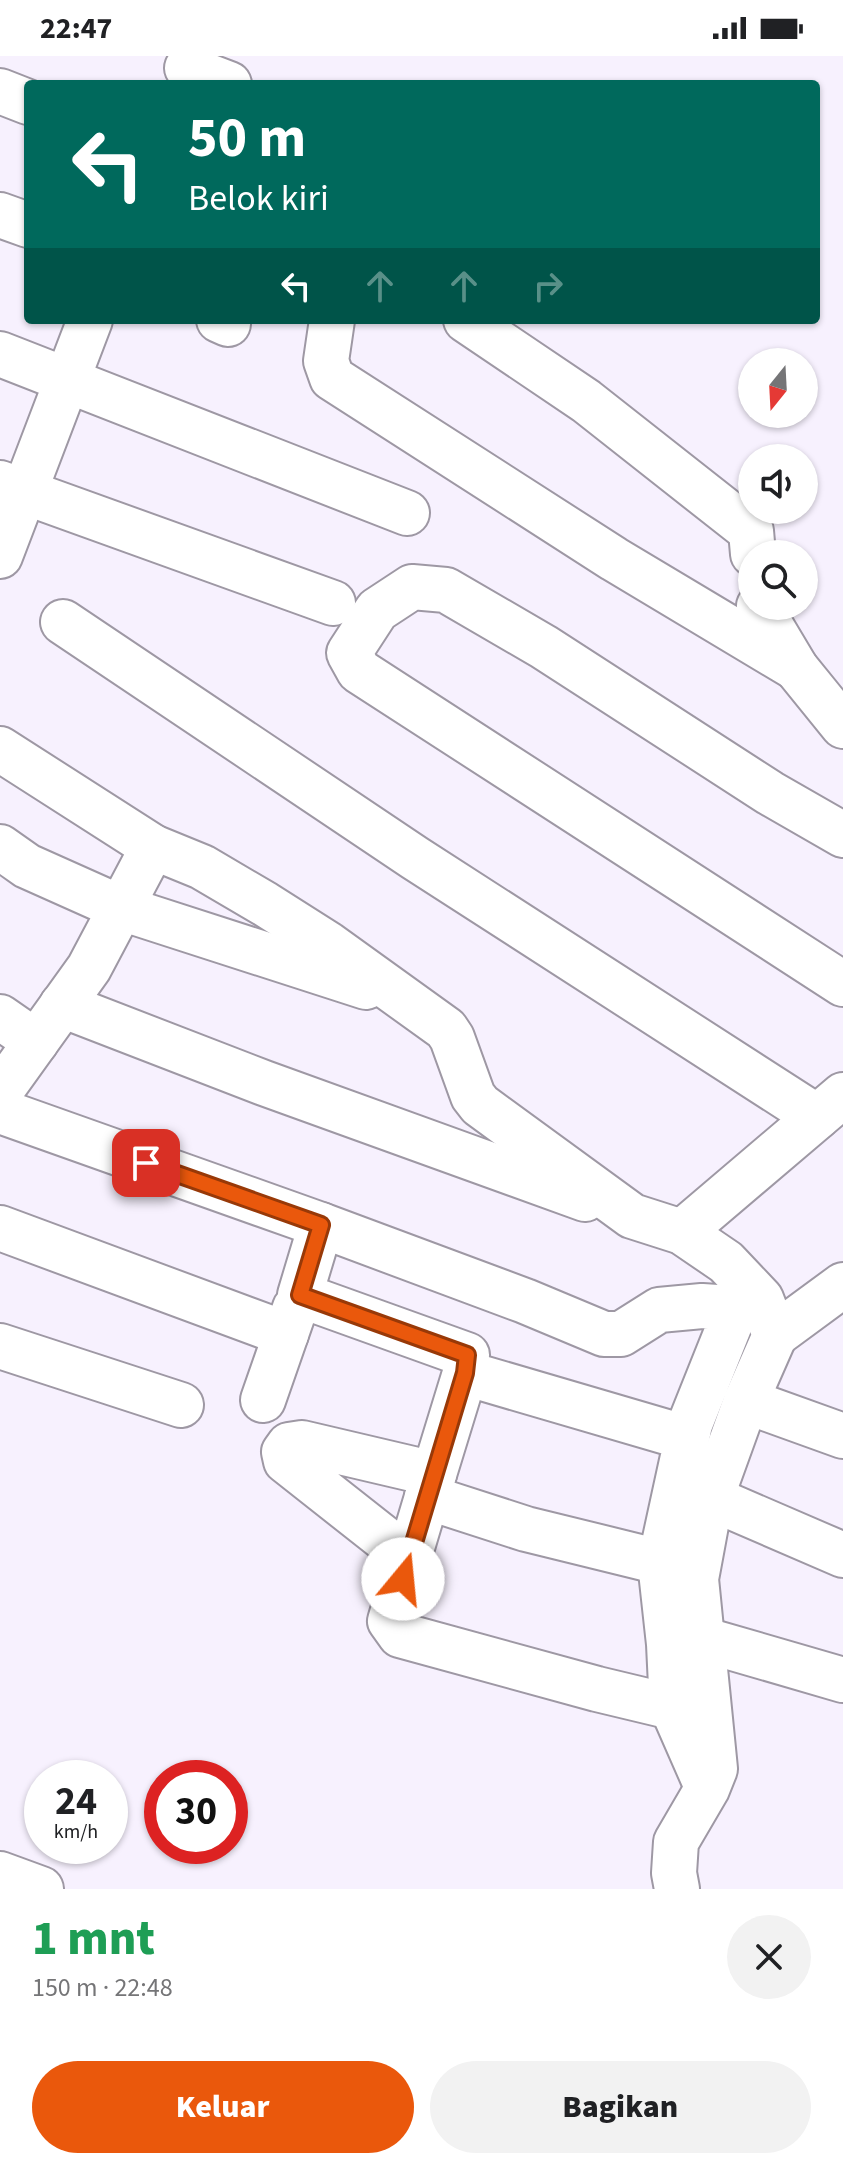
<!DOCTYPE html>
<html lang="id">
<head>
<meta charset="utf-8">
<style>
	:root { --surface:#fff; --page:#f2f2f2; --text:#202124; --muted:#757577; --accent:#ea580c }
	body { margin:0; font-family:"Source Sans 3",sans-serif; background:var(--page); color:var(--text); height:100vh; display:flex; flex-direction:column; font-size:30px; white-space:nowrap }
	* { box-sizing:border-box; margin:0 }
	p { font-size:26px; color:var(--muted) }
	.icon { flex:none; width:44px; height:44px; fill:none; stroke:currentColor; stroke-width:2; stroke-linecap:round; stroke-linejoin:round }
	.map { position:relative; height:1833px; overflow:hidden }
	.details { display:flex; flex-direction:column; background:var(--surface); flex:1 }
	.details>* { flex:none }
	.top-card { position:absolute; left:24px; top:24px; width:796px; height:244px; border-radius:8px; box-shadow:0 2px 6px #0004; background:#00695c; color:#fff; overflow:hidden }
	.needle { width:52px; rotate:198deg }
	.tools { position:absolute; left:738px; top:292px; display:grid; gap:16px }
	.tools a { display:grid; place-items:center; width:80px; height:80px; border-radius:50%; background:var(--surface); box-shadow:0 2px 6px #0004; font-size:40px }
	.speed { position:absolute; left:24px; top:1704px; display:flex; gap:16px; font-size:40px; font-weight:700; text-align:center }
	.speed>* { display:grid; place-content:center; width:104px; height:104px; border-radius:50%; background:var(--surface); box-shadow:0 2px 6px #0004; line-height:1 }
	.speed small { font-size:20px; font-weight:400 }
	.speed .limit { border:12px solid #d22; background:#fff; color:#111 }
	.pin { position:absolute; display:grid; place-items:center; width:68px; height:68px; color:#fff; margin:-34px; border-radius:16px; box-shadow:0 4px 12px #0006 }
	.me { position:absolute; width:88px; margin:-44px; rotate:17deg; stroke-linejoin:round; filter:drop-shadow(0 0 6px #0008) }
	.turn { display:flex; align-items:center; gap:28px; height:168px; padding:0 32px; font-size:36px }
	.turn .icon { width:104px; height:104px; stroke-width:2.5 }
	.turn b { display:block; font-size:56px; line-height:68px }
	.lanes { display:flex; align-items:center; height:76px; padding:0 32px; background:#0003; justify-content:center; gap:40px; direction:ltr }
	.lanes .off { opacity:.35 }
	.round { display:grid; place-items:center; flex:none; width:84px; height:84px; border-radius:42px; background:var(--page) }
	.head { display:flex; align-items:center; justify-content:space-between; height:136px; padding:0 32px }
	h1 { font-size:48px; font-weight:800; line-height:60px; color:#1e9e55 }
	.button { display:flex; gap:16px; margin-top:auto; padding:16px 32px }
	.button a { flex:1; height:92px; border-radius:48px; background:var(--accent); color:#fff; font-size:32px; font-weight:800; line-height:92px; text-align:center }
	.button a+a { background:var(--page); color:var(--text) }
	.status { display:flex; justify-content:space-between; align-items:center; height:56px; padding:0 40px; background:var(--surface); direction:ltr }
	.status svg { height:22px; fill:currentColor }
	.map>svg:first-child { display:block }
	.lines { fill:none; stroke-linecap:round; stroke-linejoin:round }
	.minor-casing { stroke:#9e98a4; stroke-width:48 }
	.minor { stroke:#fff; stroke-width:44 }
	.route-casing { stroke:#983908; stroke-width:20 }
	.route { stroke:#ea580c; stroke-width:14 }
</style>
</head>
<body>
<div class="status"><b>22:47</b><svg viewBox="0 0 49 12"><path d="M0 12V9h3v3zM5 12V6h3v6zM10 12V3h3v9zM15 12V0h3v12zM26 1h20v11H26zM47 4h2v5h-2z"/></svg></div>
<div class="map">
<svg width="843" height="1833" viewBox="0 0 843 1833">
	<rect width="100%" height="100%" fill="#f7f1fe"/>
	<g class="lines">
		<defs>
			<g id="minor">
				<polyline points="187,12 229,28"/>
				<polyline points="0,35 28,46"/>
				<polyline points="0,159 28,169"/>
				<polyline points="219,264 228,268"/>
				<polyline points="332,264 326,305 332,322 614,503 796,612"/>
				<polyline points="466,264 586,345 751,475 753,498"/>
				<polyline points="0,298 407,457"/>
				<polyline points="0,427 333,547"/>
				<polyline points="0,500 90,264"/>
				<polyline points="759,550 796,612 843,670"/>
				<polyline points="63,566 415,802 817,1061"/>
				<polyline points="0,693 153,791 202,811 265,848 328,888 446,973 452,982 473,1040 480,1049 632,1160 682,1176 726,1206 761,1243 775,1279 746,1345 711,1442 696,1523 715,1713 707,1733 676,1786 674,1817 677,1833"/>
				<polyline points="843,779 770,737 544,591 446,534 412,531 377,554 349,597 359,615 843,928"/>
				<polyline points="0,791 27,810 121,852 366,931"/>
				<polyline points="62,949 264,1027 585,1143"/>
				<polyline points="0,961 36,986"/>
				<polyline points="0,1036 89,912 153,791"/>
				<polyline points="0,1055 321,1169"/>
				<polyline points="0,1172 286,1278"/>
				<polyline points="682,1176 843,1039"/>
				<polyline points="775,1279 843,1229"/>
				<polyline points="0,1290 181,1349"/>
				<polyline points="465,1317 427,1441 526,1473 660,1506"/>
				<polyline points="263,1344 295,1252"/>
				<polyline points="746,1345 843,1380"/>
				<polyline points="687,1382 465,1317 467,1299 300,1239 321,1169 525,1245 604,1278 621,1278 659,1254 702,1250 732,1252 730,1268 690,1368 687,1382 660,1506 669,1588 672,1651 704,1724"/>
				<polyline points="427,1441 390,1565 400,1579 597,1633 672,1651"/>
				<polyline points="711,1442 843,1499"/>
				<polyline points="409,1502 286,1405 284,1396 289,1389 302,1387 434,1418"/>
				<polyline points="702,1583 843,1624"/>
				<polyline points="0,1818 41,1833"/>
			</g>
		</defs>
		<use href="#minor" class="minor-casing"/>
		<use href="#minor" class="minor"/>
	</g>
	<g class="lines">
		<defs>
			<polyline id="route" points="146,1107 321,1169 300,1239 467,1299 465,1317 403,1523"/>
		</defs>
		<use href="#route" class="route-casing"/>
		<use href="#route" class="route"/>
	</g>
</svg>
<div class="tools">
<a><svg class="needle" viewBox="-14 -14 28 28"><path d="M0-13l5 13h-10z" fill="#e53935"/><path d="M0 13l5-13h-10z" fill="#757577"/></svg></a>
<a><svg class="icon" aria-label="sound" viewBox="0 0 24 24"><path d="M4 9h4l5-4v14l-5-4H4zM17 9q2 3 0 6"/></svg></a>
<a><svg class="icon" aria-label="search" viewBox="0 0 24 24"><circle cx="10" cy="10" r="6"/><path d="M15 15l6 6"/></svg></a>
</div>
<div class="speed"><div>24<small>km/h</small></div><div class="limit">30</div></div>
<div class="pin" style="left:146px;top:1107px;background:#d93025"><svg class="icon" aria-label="arrive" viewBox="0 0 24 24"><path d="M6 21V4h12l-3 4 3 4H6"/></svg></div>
<svg class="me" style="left:403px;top:1523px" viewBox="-20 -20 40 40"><circle r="19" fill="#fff"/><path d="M0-13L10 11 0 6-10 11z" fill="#ea580c"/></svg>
<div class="top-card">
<div class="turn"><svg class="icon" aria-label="left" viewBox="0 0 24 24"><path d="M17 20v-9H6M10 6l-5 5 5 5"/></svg><div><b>50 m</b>Belok kiri</div></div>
<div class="lanes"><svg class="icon" aria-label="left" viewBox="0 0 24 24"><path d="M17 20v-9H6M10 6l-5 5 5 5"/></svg><svg class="icon off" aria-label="ahead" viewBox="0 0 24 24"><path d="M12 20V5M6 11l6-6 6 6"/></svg><svg class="icon off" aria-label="ahead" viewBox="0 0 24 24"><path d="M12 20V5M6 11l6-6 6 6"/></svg><svg class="icon off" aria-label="right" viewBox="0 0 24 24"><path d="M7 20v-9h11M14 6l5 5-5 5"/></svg></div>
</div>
</div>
<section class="details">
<div class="head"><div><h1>1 mnt</h1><p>150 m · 22:48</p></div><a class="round"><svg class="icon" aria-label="close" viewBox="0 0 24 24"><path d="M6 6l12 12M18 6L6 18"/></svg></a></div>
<div class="button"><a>Keluar</a><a>Bagikan</a></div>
</section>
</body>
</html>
